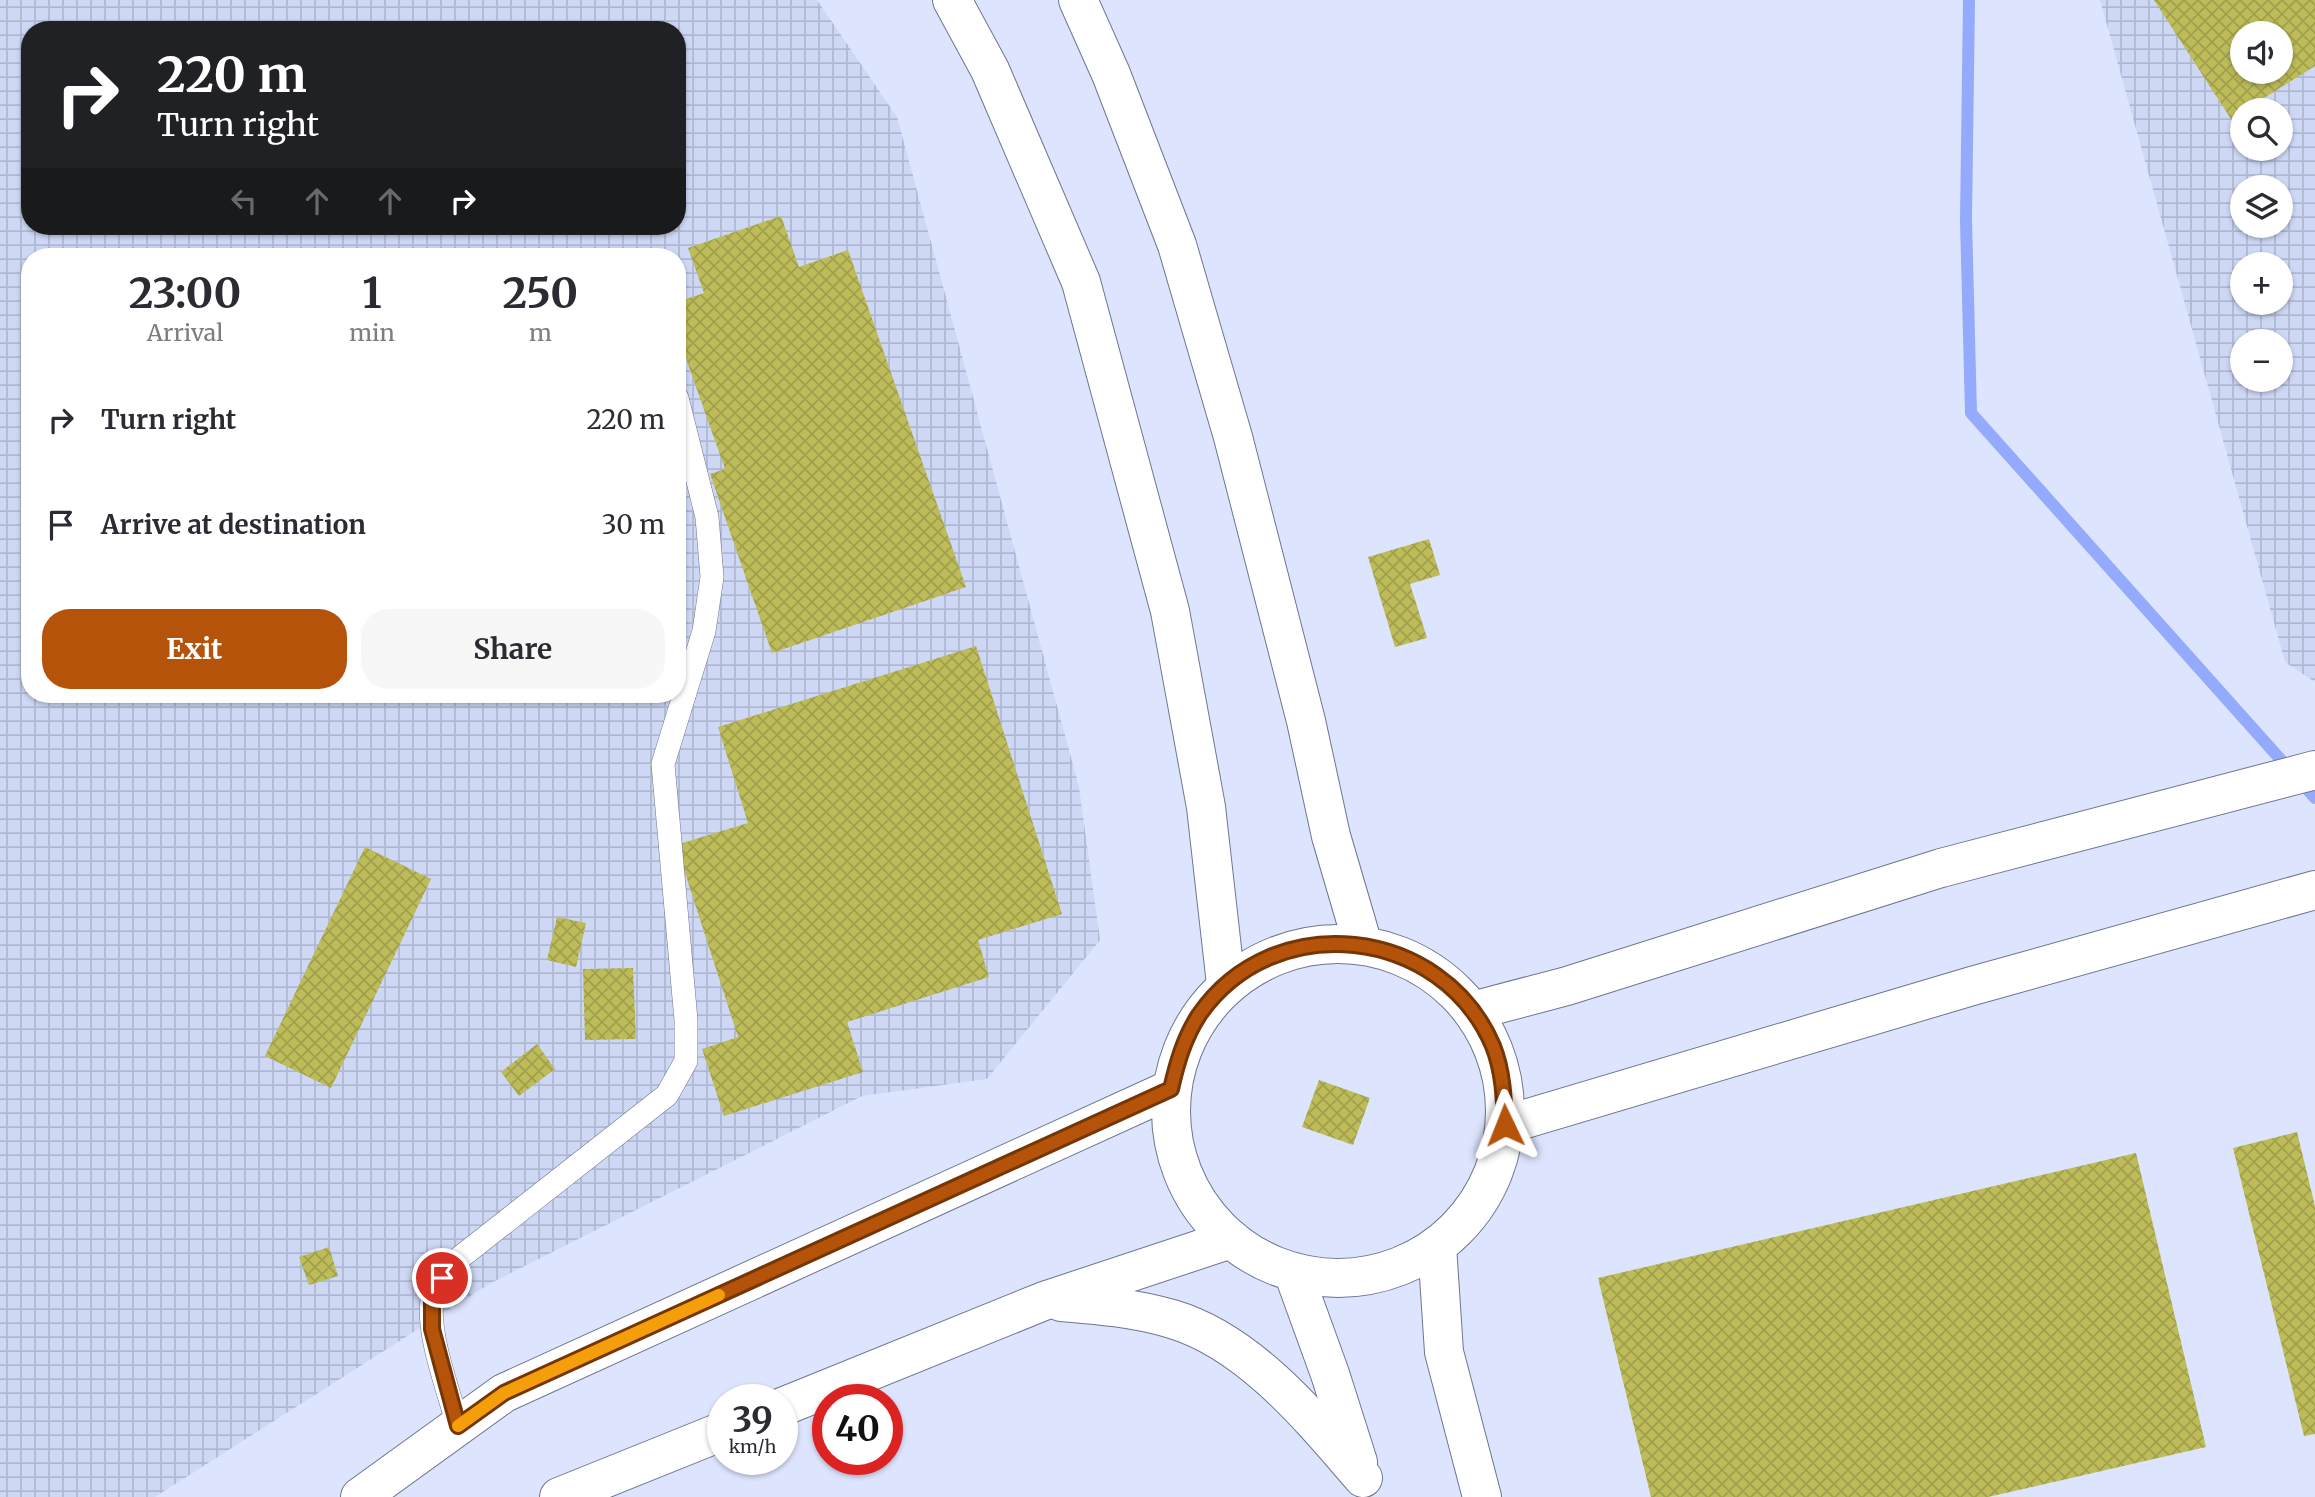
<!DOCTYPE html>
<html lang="en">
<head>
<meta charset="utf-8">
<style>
	:root { --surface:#fff; --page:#f7f7f7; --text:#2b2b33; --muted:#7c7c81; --accent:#b45309 }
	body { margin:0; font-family:Merriweather,serif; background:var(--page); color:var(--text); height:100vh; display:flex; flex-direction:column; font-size:26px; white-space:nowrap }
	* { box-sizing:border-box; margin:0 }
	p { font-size:23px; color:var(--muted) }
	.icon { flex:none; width:38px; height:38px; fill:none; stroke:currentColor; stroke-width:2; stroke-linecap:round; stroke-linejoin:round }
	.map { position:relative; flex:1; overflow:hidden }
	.side { position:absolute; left:21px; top:248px; width:665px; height:455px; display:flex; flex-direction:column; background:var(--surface); border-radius:28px; box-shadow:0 2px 5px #0004 }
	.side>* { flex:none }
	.banner { position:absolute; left:21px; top:21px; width:665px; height:214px; border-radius:28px; box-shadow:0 2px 5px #0004; background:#202124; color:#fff; overflow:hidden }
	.tools { position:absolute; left:2230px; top:21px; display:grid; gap:14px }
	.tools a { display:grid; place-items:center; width:63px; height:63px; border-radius:50%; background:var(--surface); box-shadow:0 2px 5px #0004; font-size:35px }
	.speed { position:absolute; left:707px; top:1384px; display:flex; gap:14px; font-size:35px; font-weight:700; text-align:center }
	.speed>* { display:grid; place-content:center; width:91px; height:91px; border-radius:50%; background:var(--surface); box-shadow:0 2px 5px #0004; line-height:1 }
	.speed small { font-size:18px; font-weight:400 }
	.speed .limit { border:10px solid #d22; background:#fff; color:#111 }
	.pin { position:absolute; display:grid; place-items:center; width:60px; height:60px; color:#fff; margin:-30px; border:4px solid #fff; border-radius:50%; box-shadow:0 2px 7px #0007 }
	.me { position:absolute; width:77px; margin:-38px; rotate:358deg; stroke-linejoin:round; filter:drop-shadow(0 0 5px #0008) }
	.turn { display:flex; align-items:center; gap:24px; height:147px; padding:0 21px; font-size:32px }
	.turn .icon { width:91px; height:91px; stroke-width:2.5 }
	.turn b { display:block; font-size:49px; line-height:60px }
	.lanes { display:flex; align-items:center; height:66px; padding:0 21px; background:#0003; justify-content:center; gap:35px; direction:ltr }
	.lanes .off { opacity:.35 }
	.eta { display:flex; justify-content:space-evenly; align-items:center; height:119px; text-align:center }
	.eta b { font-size:42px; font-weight:700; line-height:49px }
	.action { display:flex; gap:14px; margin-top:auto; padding:14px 21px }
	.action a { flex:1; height:80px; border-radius:28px; background:var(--accent); color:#fff; font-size:28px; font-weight:700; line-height:80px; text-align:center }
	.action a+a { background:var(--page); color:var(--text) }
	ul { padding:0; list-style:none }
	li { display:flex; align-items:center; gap:21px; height:105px; padding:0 21px }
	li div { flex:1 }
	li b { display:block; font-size:26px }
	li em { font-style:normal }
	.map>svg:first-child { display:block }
	.industrial { fill:url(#industrial-grid); fill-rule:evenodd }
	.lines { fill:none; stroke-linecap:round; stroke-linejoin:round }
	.stream { stroke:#94aafc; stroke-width:12 }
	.building { fill:url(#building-cross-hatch); fill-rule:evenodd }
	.service-casing { stroke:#6d7591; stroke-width:24 }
	.tertiary-casing { stroke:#6d7591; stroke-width:40 }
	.service { stroke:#fff; stroke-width:23 }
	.tertiary { stroke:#fff; stroke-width:38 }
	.route-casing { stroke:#753606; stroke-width:18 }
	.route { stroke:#b45309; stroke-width:12 }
	.slow { stroke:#f59e0b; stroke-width:12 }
</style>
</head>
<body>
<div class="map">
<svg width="2315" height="1497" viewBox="0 0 2315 1497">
	<defs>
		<pattern id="industrial-grid" width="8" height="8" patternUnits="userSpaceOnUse" patternTransform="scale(1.75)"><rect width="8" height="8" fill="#ced8f5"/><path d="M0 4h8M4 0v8" fill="none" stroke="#b0b8d1"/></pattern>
		<pattern id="building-cross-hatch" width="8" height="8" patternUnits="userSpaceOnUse" patternTransform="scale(1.75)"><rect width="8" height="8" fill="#bdbc59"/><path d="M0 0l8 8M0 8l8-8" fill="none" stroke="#a1a04d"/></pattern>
	</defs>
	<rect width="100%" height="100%" fill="#dde5fe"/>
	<g class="industrial">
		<path d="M0,0H817L897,117L1079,787L1100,940L987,1079L862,1096L489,1284L155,1497H0ZM30,30H677V226H30ZM30,257H677V695H30Z"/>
		<path d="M2100,0H2315V682L2285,662ZM2242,33H2280V72H2242ZM2242,110H2280V149H2242ZM2242,187H2280V226H2242ZM2242,264H2280V303H2242ZM2242,341H2280V380H2242Z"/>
	</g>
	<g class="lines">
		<polyline class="stream" points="1969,0 1966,220 1971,413 2315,798"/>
	</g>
	<g class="building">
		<path d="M2154,0H2315V66L2245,110H2242V113L2231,119ZM2242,33H2280V72H2242Z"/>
		<polygon points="781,216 799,267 848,250 966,587 772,653 710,474 725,469 677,333 677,302 704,293 688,248"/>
		<polygon points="1429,539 1440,575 1410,584 1427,638 1395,647 1368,557"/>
		<polygon points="976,646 1062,914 978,940 989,977 847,1022 863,1072 724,1116 702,1049 738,1037 676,845 748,823 718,727"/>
		<polygon points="365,847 431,879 331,1088 265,1056"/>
		<polygon points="557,917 586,923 576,967 547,960"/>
		<polygon points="633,968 636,1039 585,1040 583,969"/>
		<polygon points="537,1044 555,1069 519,1096 501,1072"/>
		<polygon points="1319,1080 1370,1098 1353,1145 1302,1127"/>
		<polygon points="2297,1132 2315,1206 2315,1434 2304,1436 2233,1148"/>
		<polygon points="2136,1153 2206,1447 1988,1497 1651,1497 1598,1278"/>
		<polygon points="329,1247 338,1276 309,1285 299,1257"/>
	</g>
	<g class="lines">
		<defs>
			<path id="service" d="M458,1426C449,1391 427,1336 432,1300C434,1287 446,1273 453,1263L667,1095L686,1061V1020L663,764L704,631L712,577L707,517L677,398"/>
			<g id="tertiary">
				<polyline points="952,0 990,70 1081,282 1170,611 1206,807 1226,984"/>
				<polyline points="1078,0 1111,74 1177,245 1233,437 1306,721 1331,836 1363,945"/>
				<circle cx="1338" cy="1111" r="167"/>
				<polyline points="1472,1011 1567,986 1941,868 2315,770"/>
				<polyline points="1505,1125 1972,986 2315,890"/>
				<polyline points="1437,1246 1444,1352 1482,1497"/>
				<polyline points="1293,1272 1330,1374 1358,1462"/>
				<path d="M1061,1302C1098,1305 1135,1308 1172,1319C1250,1342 1312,1419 1363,1478"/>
				<polyline points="782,1407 1044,1301 1231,1239"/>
				<polyline points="360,1497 504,1393 1171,1089"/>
				<polyline points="559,1497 723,1431"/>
			</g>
		</defs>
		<use href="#service" class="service-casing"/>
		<use href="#tertiary" class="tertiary-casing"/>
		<use href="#service" class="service"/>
		<use href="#tertiary" class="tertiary"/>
	</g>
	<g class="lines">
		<defs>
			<path id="route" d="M442,1278L432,1298V1329L458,1426L504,1393L1171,1089C1177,1063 1184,1038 1199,1015C1273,907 1442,926 1493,1046C1503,1071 1504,1098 1505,1125"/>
		</defs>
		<use href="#route" class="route-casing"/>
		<use href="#route" class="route"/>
		<polyline class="slow" points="458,1426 504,1393 719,1295"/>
	</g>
</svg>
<div class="tools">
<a><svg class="icon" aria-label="sound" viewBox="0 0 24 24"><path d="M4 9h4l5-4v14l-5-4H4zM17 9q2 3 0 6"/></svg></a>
<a><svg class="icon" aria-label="search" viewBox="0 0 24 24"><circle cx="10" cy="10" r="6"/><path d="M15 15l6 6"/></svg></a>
<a><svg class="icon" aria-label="layers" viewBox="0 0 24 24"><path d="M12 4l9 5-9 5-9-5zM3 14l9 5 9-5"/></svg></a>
<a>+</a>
<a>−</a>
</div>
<div class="speed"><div>39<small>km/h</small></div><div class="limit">40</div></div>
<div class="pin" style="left:442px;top:1278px;background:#d93025"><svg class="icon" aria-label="arrive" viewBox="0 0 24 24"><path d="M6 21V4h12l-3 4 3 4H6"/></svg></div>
<svg class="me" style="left:1505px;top:1125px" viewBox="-20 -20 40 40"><path d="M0-17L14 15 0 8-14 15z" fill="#b45309" stroke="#fff" stroke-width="4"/></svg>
<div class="banner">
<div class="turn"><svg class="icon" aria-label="right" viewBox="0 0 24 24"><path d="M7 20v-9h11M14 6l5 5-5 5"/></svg><div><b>220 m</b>Turn right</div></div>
<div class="lanes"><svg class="icon off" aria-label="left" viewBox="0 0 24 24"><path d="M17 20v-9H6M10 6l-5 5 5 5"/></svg><svg class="icon off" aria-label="ahead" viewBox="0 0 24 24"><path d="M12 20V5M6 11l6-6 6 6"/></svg><svg class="icon off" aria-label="ahead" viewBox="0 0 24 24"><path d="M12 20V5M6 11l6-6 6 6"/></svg><svg class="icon" aria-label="right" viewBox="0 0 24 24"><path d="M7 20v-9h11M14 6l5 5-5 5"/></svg></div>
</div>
<section class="side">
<div class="eta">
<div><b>23:00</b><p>Arrival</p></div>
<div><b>1</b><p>min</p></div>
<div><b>250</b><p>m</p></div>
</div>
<ul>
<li><svg class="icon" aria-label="right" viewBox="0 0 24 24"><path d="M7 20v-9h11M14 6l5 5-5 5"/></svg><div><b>Turn right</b></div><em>220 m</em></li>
<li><svg class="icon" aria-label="arrive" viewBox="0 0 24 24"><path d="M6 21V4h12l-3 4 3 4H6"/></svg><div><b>Arrive at destination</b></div><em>30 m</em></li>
</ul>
<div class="action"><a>Exit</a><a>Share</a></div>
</section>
</div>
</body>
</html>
